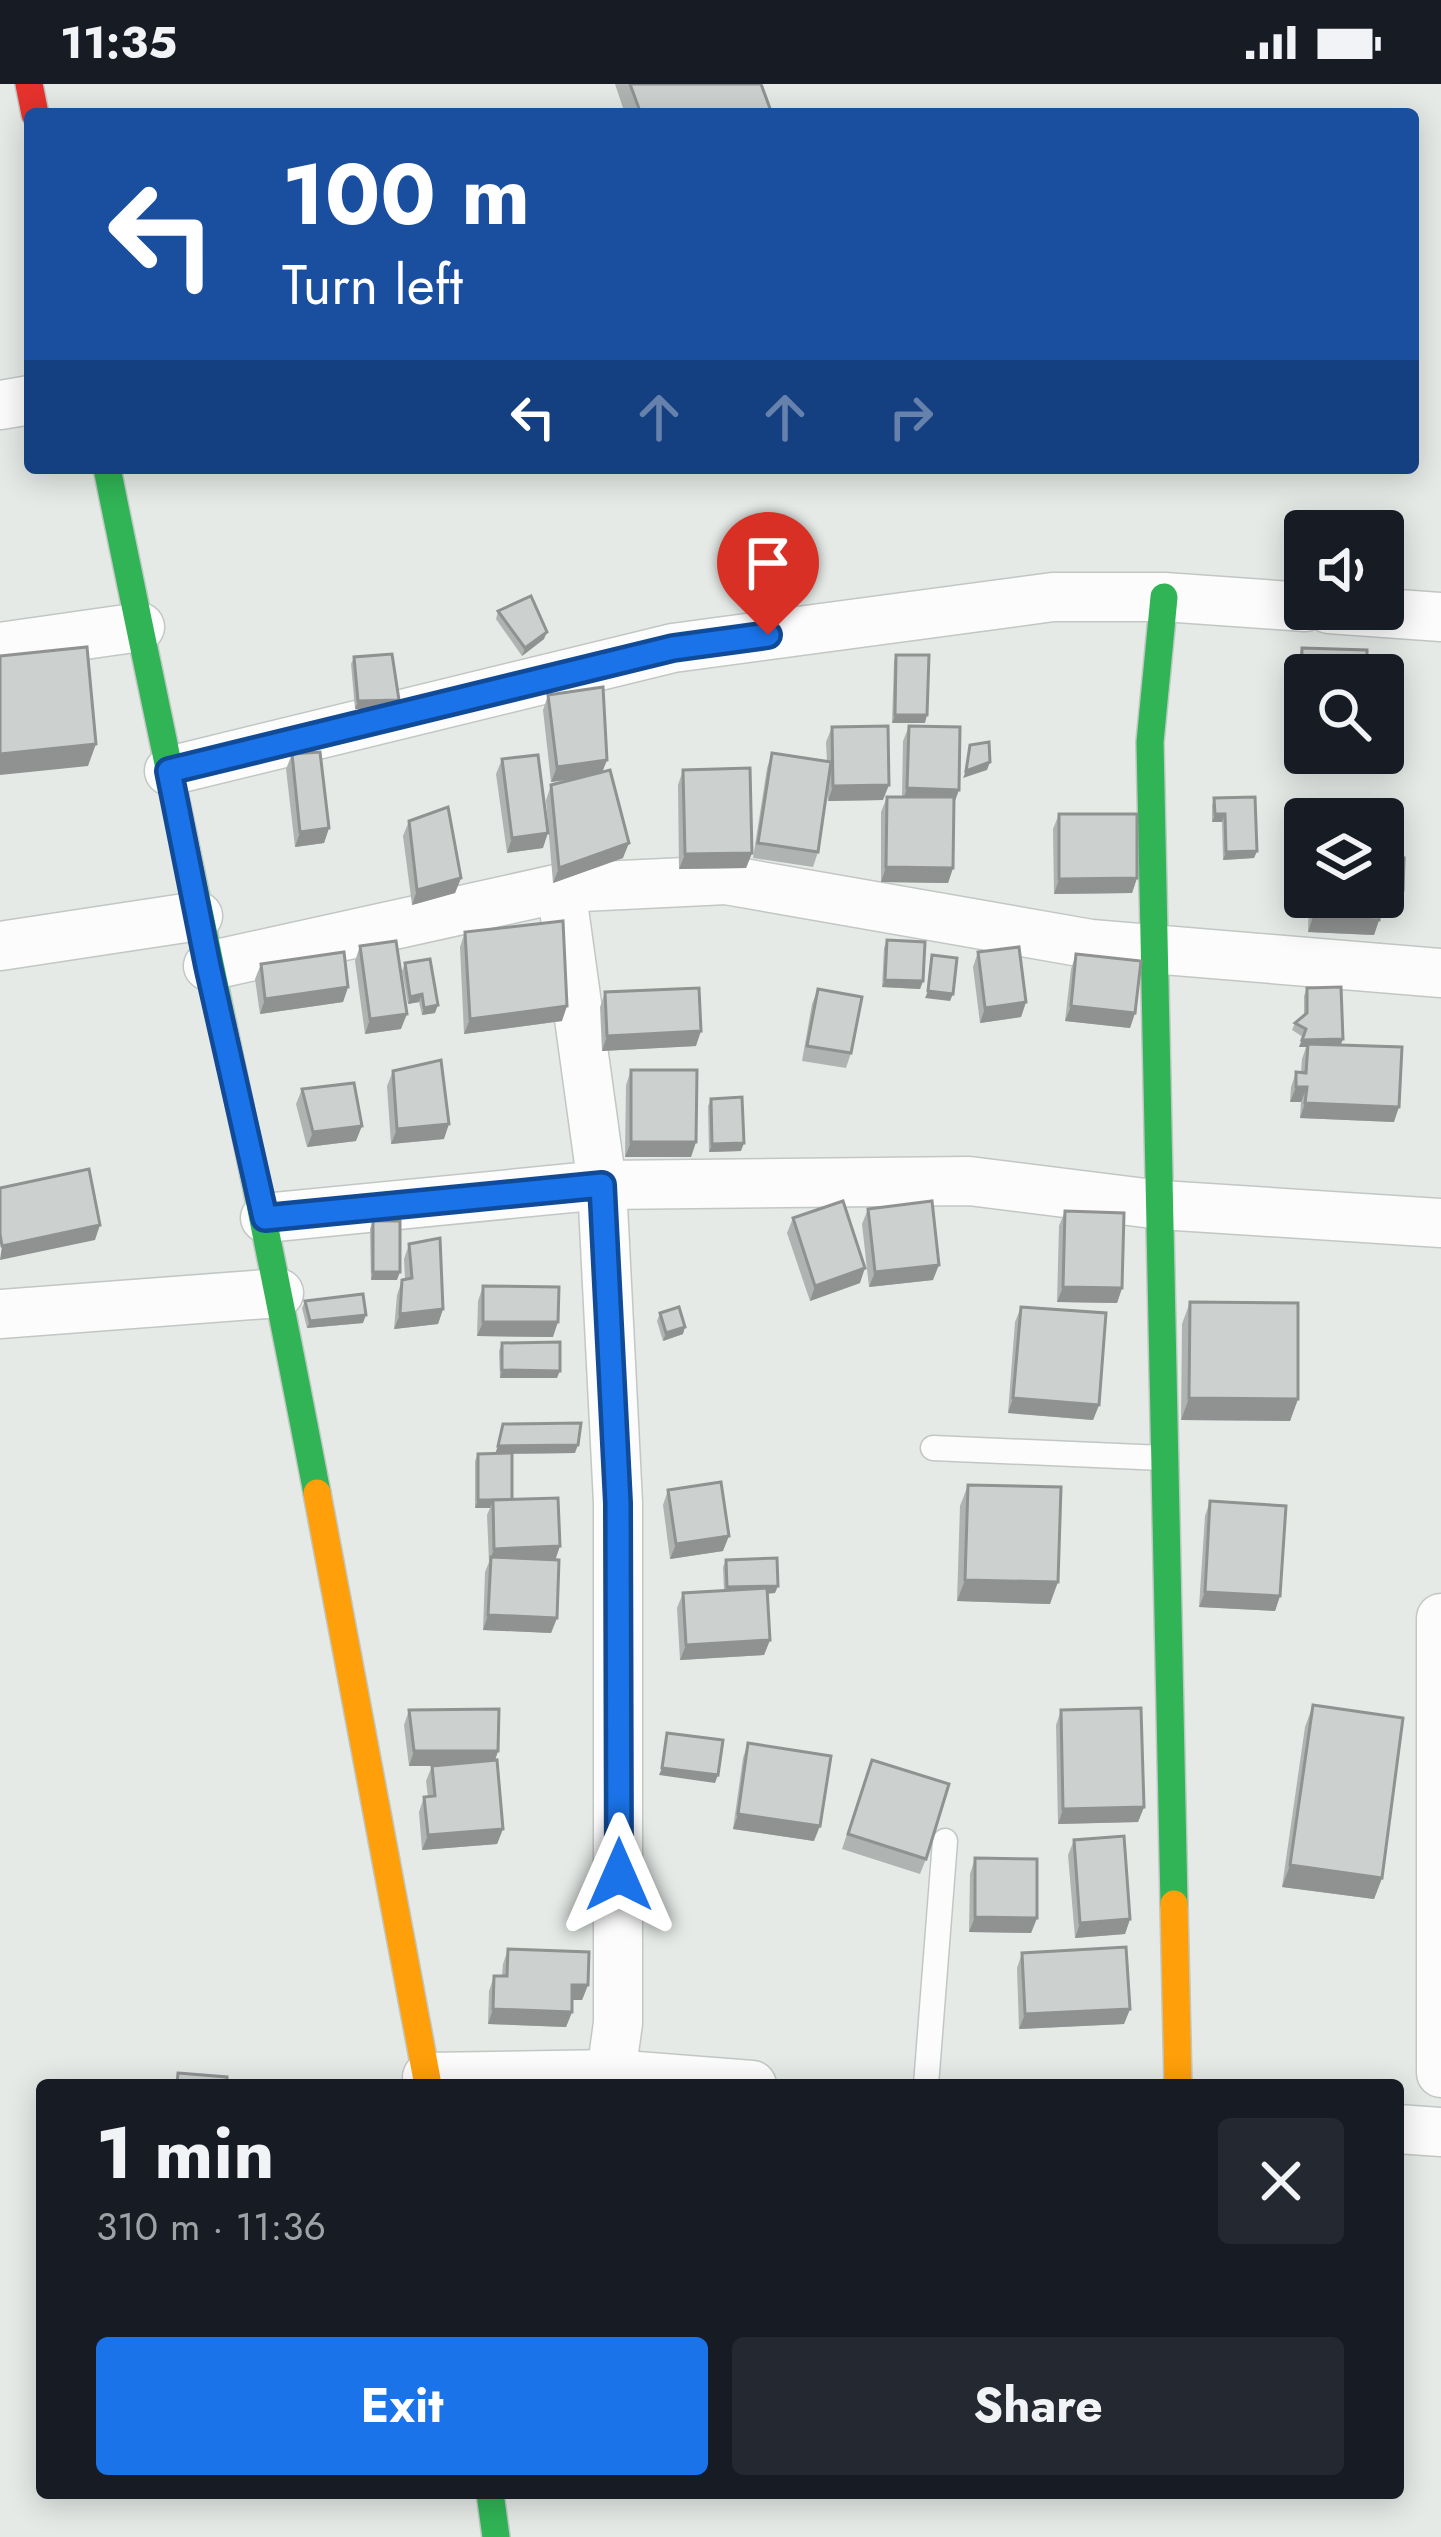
<!DOCTYPE html>
<html lang="en">
<head>
<meta charset="utf-8">
<style>
	:root { --surface:#171b24; --page:#242831; --text:#f1f3f6; --muted:#9ea1a6; --accent:#1a73e8 }
	body { margin:0; font-family:Jost,sans-serif; background:var(--page); color:var(--text); height:100vh; display:flex; flex-direction:column; font-size:45px; white-space:nowrap }
	* { box-sizing:border-box; margin:0 }
	p { font-size:39px; color:var(--muted) }
	.icon { flex:none; width:66px; height:66px; fill:none; stroke:currentColor; stroke-width:2; stroke-linecap:round; stroke-linejoin:round }
	.map { position:relative; flex:1; overflow:hidden }
	.details { position:absolute; left:36px; top:1995px; width:1368px; height:420px; display:flex; flex-direction:column; background:var(--surface); border-radius:12px; box-shadow:0 6px 30px #0003 }
	.details>* { flex:none }
	.hud { position:absolute; left:24px; top:24px; width:1395px; height:366px; border-radius:12px; box-shadow:0 6px 30px #0003; background:#1a4fa0; color:#fff; overflow:hidden }
	.tools { position:absolute; left:1284px; top:426px; display:grid; gap:24px }
	.tools a { display:grid; place-items:center; width:120px; height:120px; border-radius:12px; background:var(--surface); box-shadow:0 6px 30px #0003; font-size:60px }
	.pin { position:absolute; display:grid; place-items:center; width:102px; height:102px; color:#fff; margin:-123px -51px; border-radius:50% 50% 50% 0; rotate:-45deg; box-shadow:0 0 12px #0007 }
	.pin .icon { rotate:45deg }
	.me { position:absolute; width:132px; margin:-66px; rotate:0deg; stroke-linejoin:round; filter:drop-shadow(0 0 9px #0008) }
	.turn { display:flex; align-items:center; gap:42px; height:252px; padding:0 60px; font-size:54px }
	.turn .icon { width:156px; height:156px; stroke-width:2.5 }
	.turn b { display:block; font-size:84px; line-height:102px }
	.lanes { display:flex; align-items:center; height:114px; padding:0 60px; background:#0003; justify-content:center; gap:60px; direction:ltr }
	.lanes .off { opacity:.35 }
	.round { display:grid; place-items:center; flex:none; width:126px; height:126px; border-radius:12px; background:var(--page) }
	.head { display:flex; align-items:center; justify-content:space-between; height:204px; padding:0 60px }
	h1 { font-size:72px; font-weight:700; line-height:90px }
	.button { display:flex; gap:24px; margin-top:auto; padding:24px 60px }
	.button a { flex:1; height:138px; border-radius:12px; background:var(--accent); color:#fff; font-size:48px; font-weight:700; line-height:138px; text-align:center }
	.button a+a { background:var(--page); color:var(--text) }
	.status { display:flex; justify-content:space-between; align-items:center; height:84px; padding:0 60px; background:var(--surface); direction:ltr }
	.status svg { height:33px; fill:currentColor }
	.map>svg:first-child { display:block }
	.lines { fill:none; stroke-linecap:round; stroke-linejoin:round }
	.lane-casing { stroke:#c2c7c4; stroke-width:27 }
	.street-casing { stroke:#c2c7c4; stroke-width:51 }
	.fast-casing { stroke:#c0c8c4; stroke-width:30 }
	.slow-casing { stroke:#c0c8c4; stroke-width:30 }
	.jam-casing { stroke:#c0c8c4; stroke-width:30 }
	.lane { stroke:#fbfcfb; stroke-width:24 }
	.street { stroke:#fbfcfb; stroke-width:48 }
	.fast { stroke:#30b455; stroke-width:27 }
	.slow { stroke:#ff9f0a; stroke-width:27 }
	.jam { stroke:#e5322d; stroke-width:27 }
	.wall { fill:#afb4b2 }
	.shaded-wall { fill:#8f9291 }
	.building { fill:#ccd1cf; stroke:#8f9291; stroke-width:3 }
	.route-casing { stroke:#114b97; stroke-width:30 }
	.route { stroke:#1a73e8; stroke-width:21 }
</style>
</head>
<body>
<div class="status"><b>11:35</b><svg viewBox="0 0 49 12"><path d="M0 12V9h3v3zM5 12V6h3v6zM10 12V3h3v9zM15 12V0h3v12zM26 1h20v11H26zM47 4h2v5h-2z"/></svg></div>
<div class="map">
<svg width="1441" height="2453" viewBox="0 0 1441 2453">
	<rect width="100%" height="100%" fill="#e5eae7"/>
	<g class="lines">
		<defs>
			<g id="lane">
				<polyline points="933,1364 1163,1374"/>
				<polyline points="926,2001 945,1757"/>
			</g>
			<g id="street">
				<polyline points="0,321 30,316"/>
				<polyline points="1329,525 1441,533"/>
				<polyline points="0,563 140,543"/>
				<polyline points="169,687 673,564 1053,513 1164,513 1305,523"/>
				<polyline points="561,804 602,1101 618,1419 618,1939 611,1990"/>
				<polyline points="0,862 198,832"/>
				<polyline points="208,882 561,804 726,796 1091,860 1441,889"/>
				<polyline points="265,1134 602,1101 969,1097 1161,1121 1441,1139"/>
				<polyline points="0,1230 279,1209"/>
				<polyline points="1441,1534 1441,1989"/>
				<polyline points="427,1993 611,1990 752,2001"/>
				<polyline points="1398,2045 1441,2048"/>
			</g>
			<g id="fast">
				<path d="M107,384C176,726 252,1066 317,1409"/>
				<polyline points="1164,513 1150,658 1174,1820"/>
				<polyline points="490,2409 496,2453"/>
			</g>
			<g id="slow">
				<polyline points="317,1409 428,2001"/>
				<polyline points="1174,1820 1178,2001"/>
			</g>
			<polyline id="jam" points="29,0 35,30"/>
		</defs>
		<use href="#lane" class="lane-casing"/>
		<use href="#street" class="street-casing"/>
		<use href="#fast" class="fast-casing"/>
		<use href="#slow" class="slow-casing"/>
		<use href="#jam" class="jam-casing"/>
		<use href="#lane" class="lane"/>
		<use href="#street" class="street"/>
		<use href="#fast" class="fast"/>
		<use href="#slow" class="slow"/>
		<use href="#jam" class="jam"/>
	</g>
	<g class="wall">
		<polygon points="615,0 761,0 772,30 625,30"/>
		<polygon points="498,527 544,555 522,572 496,535"/>
		<polygon points="1302,564 1305,591 1305,668 1294,668 1296,579"/>
		<polygon points="896,571 925,639 892,639 894,578"/>
		<polygon points="354,573 396,624 355,625 351,580"/>
		<polygon points="548,611 607,676 602,688 623,774 553,799 546,716 551,701 579,694 551,698 543,626"/>
		<polygon points="909,642 959,706 954,720 953,784 948,799 881,798 881,728 887,713 902,713 903,657"/>
		<polygon points="832,643 883,716 828,717 827,706 818,768 813,783 753,774 767,684 772,669 827,678 826,658"/>
		<polygon points="292,670 329,744 324,759 295,763 286,685"/>
		<polygon points="502,675 543,764 507,769 496,690"/>
		<polygon points="683,686 752,769 746,784 679,785 678,701"/>
		<polygon points="1214,714 1257,767 1254,774 1223,776 1222,738 1212,738 1212,721"/>
		<polygon points="1059,730 1137,794 1132,809 1054,810 1053,745"/>
		<polygon points="409,737 461,794 455,809 412,821 403,752"/>
		<polygon points="1403,806 1397,821 1380,820 1379,836 1374,851 1308,848 1309,813 1383,813"/>
		<polygon points="465,848 562,937 464,950 460,863"/>
		<polygon points="887,856 923,897 920,905 882,903 884,864"/>
		<polygon points="360,862 401,945 365,950 355,877"/>
		<polygon points="978,868 1026,918 1021,933 980,939 973,883"/>
		<polygon points="1076,870 1135,929 1130,944 1065,937 1071,885"/>
		<polygon points="405,879 435,929 422,931 419,918 408,920 402,887"/>
		<polygon points="261,880 348,903 343,918 260,930 255,895"/>
		<polygon points="1307,904 1341,961 1394,1038 1300,1034 1301,1018 1290,1018 1291,1003 1296,988 1301,988 1302,975 1306,963 1299,963 1303,953 1292,946 1295,939 1304,931 1304,912"/>
		<polygon points="818,905 851,969 846,984 802,977 812,920"/>
		<polygon points="605,908 696,962 602,967 600,923"/>
		<polygon points="631,986 696,1058 691,1073 625,1073 626,1001"/>
		<polygon points="393,987 444,1055 391,1060 387,1002"/>
		<polygon points="302,1005 356,1057 307,1063 296,1020"/>
		<polygon points="711,1015 741,1067 709,1068 708,1022"/>
		<polygon points="868,1125 933,1196 869,1203 862,1140"/>
		<polygon points="1065,1127 1122,1204 1117,1219 1057,1218 1059,1142"/>
		<polygon points="793,1134 860,1199 810,1217 787,1149"/>
		<polygon points="373,1137 397,1196 371,1196 370,1145"/>
		<polygon points="409,1160 443,1225 438,1240 394,1245 397,1211 402,1196 405,1195 404,1175"/>
		<polygon points="483,1202 553,1253 477,1252 478,1217"/>
		<polygon points="305,1217 363,1239 307,1244 302,1224"/>
		<polygon points="1190,1218 1298,1315 1290,1337 1181,1336 1182,1240"/>
		<polygon points="1021,1223 1099,1321 1093,1336 1008,1329 1015,1238"/>
		<polygon points="660,1229 683,1250 663,1257 657,1237"/>
		<polygon points="502,1259 557,1294 500,1294 499,1267"/>
		<polygon points="503,1340 575,1369 512,1370 512,1416 555,1476 557,1534 551,1549 483,1546 485,1488 489,1478 487,1431 490,1424 475,1424 475,1377 478,1370 496,1369"/>
		<polygon points="968,1401 1050,1520 957,1517 960,1422"/>
		<polygon points="668,1406 723,1467 670,1475 663,1421"/>
		<polygon points="1210,1417 1280,1512 1275,1527 1199,1523 1205,1432"/>
		<polygon points="726,1476 775,1509 768,1510 770,1556 764,1571 680,1576 677,1524 683,1509 724,1507 723,1483"/>
		<polygon points="1313,1621 1382,1794 1374,1815 1282,1803 1305,1643"/>
		<polygon points="409,1626 498,1667 495,1676 503,1745 497,1760 422,1766 419,1728 424,1713 428,1713 426,1697 432,1682 409,1682 404,1641"/>
		<polygon points="1061,1626 1144,1723 1138,1738 1058,1740 1056,1641"/>
		<polygon points="748,1659 814,1757 733,1745 743,1674"/>
		<polygon points="872,1676 926,1775 920,1790 842,1765"/>
		<polygon points="1074,1756 1130,1835 1125,1850 1075,1854 1068,1771"/>
		<polygon points="975,1774 1037,1834 1031,1849 969,1848 970,1790"/>
		<polygon points="508,1865 588,1901 582,1916 572,1916 572,1928 566,1943 488,1940 489,1907 494,1892 502,1892 503,1880"/>
		<polygon points="1022,1869 1130,1925 1124,1940 1019,1945 1017,1884"/>
	</g>
	<g class="shaded-wall">
		<polygon points="547,548 544,555 522,572 525,564"/>
		<polygon points="399,616 396,624 355,625 358,617"/>
		<polygon points="895,631 927,631 925,639 892,639"/>
		<polygon points="1300,653 1305,653 1305,668 1294,668"/>
		<polygon points="96,660 88,682 0,691 0,670"/>
		<polygon points="607,676 601,691 551,698 557,683"/>
		<polygon points="990,678 987,686 963,694 966,687"/>
		<polygon points="889,701 883,716 828,717 833,702"/>
		<polygon points="907,704 959,706 953,721 902,719"/>
		<polygon points="1215,730 1225,730 1222,738 1212,738"/>
		<polygon points="329,744 324,759 295,763 300,748"/>
		<polygon points="548,749 543,764 507,769 512,754"/>
		<polygon points="629,759 623,774 553,799 559,784"/>
		<polygon points="1257,767 1254,774 1223,776 1226,768"/>
		<polygon points="752,769 746,784 679,785 685,770"/>
		<polygon points="886,783 953,784 948,799 881,798"/>
		<polygon points="461,794 455,809 412,821 417,806"/>
		<polygon points="1137,794 1132,809 1054,810 1059,795"/>
		<polygon points="1383,805 1403,806 1397,821 1375,820 1377,813 1383,813"/>
		<polygon points="1313,833 1379,836 1374,851 1308,848"/>
		<polygon points="885,896 923,897 920,905 882,903"/>
		<polygon points="348,903 343,918 260,930 265,915"/>
		<polygon points="928,907 953,910 950,917 925,914"/>
		<polygon points="422,910 419,918 408,920 410,913"/>
		<polygon points="1026,918 1021,933 980,939 985,924"/>
		<polygon points="438,921 435,929 422,931 424,924"/>
		<polygon points="567,922 562,937 464,950 470,935"/>
		<polygon points="1071,922 1135,929 1130,944 1065,937"/>
		<polygon points="407,930 401,945 365,950 370,935"/>
		<polygon points="701,947 696,962 602,967 607,952"/>
		<polygon points="1343,955 1340,963 1299,963 1302,956"/>
		<polygon points="1296,1003 1307,1003 1301,1018 1290,1018"/>
		<polygon points="1305,1019 1399,1023 1394,1038 1300,1034"/>
		<polygon points="449,1040 444,1055 391,1060 397,1045"/>
		<polygon points="362,1042 356,1057 307,1063 313,1048"/>
		<polygon points="631,1058 696,1058 691,1073 625,1073"/>
		<polygon points="744,1059 741,1067 709,1068 712,1060"/>
		<polygon points="100,1141 95,1156 0,1176 2,1162"/>
		<polygon points="939,1181 933,1196 869,1203 875,1188"/>
		<polygon points="865,1184 860,1199 810,1217 815,1202"/>
		<polygon points="373,1188 400,1188 397,1196 371,1196"/>
		<polygon points="1063,1203 1122,1204 1117,1219 1057,1218"/>
		<polygon points="443,1225 438,1240 394,1245 400,1230"/>
		<polygon points="366,1231 363,1239 307,1244 310,1237"/>
		<polygon points="483,1238 558,1238 553,1253 477,1252"/>
		<polygon points="685,1243 683,1250 663,1257 666,1249"/>
		<polygon points="502,1286 560,1287 557,1294 500,1294"/>
		<polygon points="1013,1314 1099,1321 1093,1336 1008,1329"/>
		<polygon points="1189,1314 1298,1315 1290,1337 1181,1336"/>
		<polygon points="578,1361 575,1369 495,1370 498,1362"/>
		<polygon points="478,1416 512,1416 493,1416 490,1424 475,1424"/>
		<polygon points="729,1452 723,1467 670,1475 676,1460"/>
		<polygon points="560,1462 555,1477 490,1476 494,1465"/>
		<polygon points="965,1496 1058,1498 1050,1520 957,1517"/>
		<polygon points="778,1502 775,1509 724,1511 727,1503"/>
		<polygon points="1205,1508 1280,1512 1275,1527 1199,1523"/>
		<polygon points="488,1531 557,1534 551,1549 483,1546"/>
		<polygon points="770,1556 764,1571 680,1576 686,1561"/>
		<polygon points="414,1667 498,1667 493,1682 409,1682"/>
		<polygon points="662,1684 718,1691 715,1699 659,1691"/>
		<polygon points="1144,1723 1138,1738 1058,1740 1063,1725"/>
		<polygon points="738,1730 820,1742 814,1757 733,1745"/>
		<polygon points="503,1745 497,1760 422,1766 428,1751"/>
		<polygon points="1290,1781 1382,1794 1374,1815 1282,1803"/>
		<polygon points="975,1833 1037,1834 1031,1849 969,1848"/>
		<polygon points="1130,1835 1125,1850 1075,1854 1080,1839"/>
		<polygon points="572,1901 588,1901 582,1916 567,1916"/>
		<polygon points="493,1925 572,1928 566,1943 488,1940"/>
		<polygon points="1130,1925 1124,1940 1019,1945 1025,1930"/>
	</g>
	<g class="building">
		<polygon points="630,0 761,0 772,30 641,30"/>
		<polygon points="531,512 547,548 525,564 498,527"/>
		<polygon points="87,563 96,660 0,670 0,572"/>
		<polygon points="1302,564 1367,566 1367,591 1305,591 1305,653 1300,653"/>
		<polygon points="392,570 399,616 358,617 354,573"/>
		<polygon points="896,571 929,571 927,631 895,631"/>
		<polygon points="603,603 607,676 557,683 548,611"/>
		<polygon points="888,642 889,701 833,702 832,643"/>
		<polygon points="909,642 960,643 959,706 907,704"/>
		<polygon points="989,658 990,678 966,687 970,661"/>
		<polygon points="320,668 329,744 300,748 292,670"/>
		<polygon points="772,669 831,678 818,768 758,759"/>
		<polygon points="538,671 548,749 512,754 502,675"/>
		<polygon points="750,684 752,769 685,770 683,686"/>
		<polygon points="610,686 629,759 559,784 551,701"/>
		<polygon points="887,713 954,713 953,784 886,783"/>
		<polygon points="1255,713 1257,767 1226,768 1225,730 1215,730 1214,714"/>
		<polygon points="448,723 461,794 417,806 409,737"/>
		<polygon points="1059,730 1137,730 1137,794 1059,795"/>
		<polygon points="1383,773 1404,774 1403,806 1383,805"/>
		<polygon points="1314,813 1380,813 1379,836 1313,833"/>
		<polygon points="563,837 567,922 470,935 465,848"/>
		<polygon points="887,856 925,858 923,897 885,896"/>
		<polygon points="396,857 407,930 370,935 360,862"/>
		<polygon points="1019,863 1026,918 985,924 978,868"/>
		<polygon points="344,868 348,903 265,915 261,880"/>
		<polygon points="1076,870 1141,877 1135,929 1071,922"/>
		<polygon points="932,871 957,874 953,910 928,907"/>
		<polygon points="430,875 438,921 424,924 422,910 410,913 405,879"/>
		<polygon points="1341,903 1343,955 1302,956 1306,945 1295,939 1307,929 1307,904"/>
		<polygon points="699,904 701,947 607,952 605,908"/>
		<polygon points="818,905 862,913 851,969 807,962"/>
		<polygon points="1308,960 1402,963 1399,1023 1305,1019 1307,1003 1296,1003 1296,988 1306,989"/>
		<polygon points="441,976 449,1040 397,1045 393,987"/>
		<polygon points="631,986 697,986 696,1058 631,1058"/>
		<polygon points="354,999 362,1042 313,1048 302,1005"/>
		<polygon points="742,1013 744,1059 712,1060 711,1015"/>
		<polygon points="89,1085 100,1141 2,1162 0,1150 0,1104"/>
		<polygon points="843,1117 865,1184 815,1202 793,1134"/>
		<polygon points="932,1117 939,1181 875,1188 868,1125"/>
		<polygon points="1065,1127 1124,1129 1122,1204 1063,1203"/>
		<rect x="373" y="1137" width="27" height="51"/>
		<polygon points="440,1154 443,1225 400,1230 402,1196 412,1194 409,1160"/>
		<polygon points="483,1202 559,1203 558,1238 483,1238"/>
		<polygon points="363,1210 366,1231 310,1237 305,1217"/>
		<polygon points="1190,1218 1298,1219 1298,1315 1189,1314"/>
		<polygon points="679,1223 685,1243 666,1249 660,1229"/>
		<polygon points="1021,1223 1106,1229 1099,1321 1013,1314"/>
		<polygon points="560,1258 560,1287 502,1286 502,1259"/>
		<polygon points="581,1339 578,1361 498,1362 503,1340"/>
		<polygon points="512,1369 512,1416 478,1416 478,1370"/>
		<polygon points="721,1398 729,1452 676,1460 668,1406"/>
		<polygon points="968,1401 1061,1403 1058,1498 965,1496"/>
		<polygon points="558,1414 560,1462 494,1465 493,1416"/>
		<polygon points="1210,1417 1286,1422 1280,1512 1205,1508"/>
		<polygon points="491,1473 559,1476 557,1534 488,1531"/>
		<polygon points="777,1474 778,1502 727,1503 726,1476"/>
		<polygon points="767,1504 770,1556 686,1561 683,1509"/>
		<polygon points="1313,1621 1403,1634 1382,1794 1290,1781"/>
		<polygon points="1141,1624 1144,1723 1063,1725 1061,1626"/>
		<polygon points="499,1625 498,1667 414,1667 409,1626"/>
		<polygon points="667,1649 723,1656 718,1691 662,1684"/>
		<polygon points="748,1659 831,1672 820,1742 738,1730"/>
		<polygon points="497,1676 503,1745 428,1751 424,1713 435,1712 432,1682"/>
		<polygon points="872,1676 949,1700 926,1775 848,1750"/>
		<polygon points="1124,1752 1130,1835 1080,1839 1074,1756"/>
		<polygon points="975,1774 1037,1775 1037,1834 975,1833"/>
		<polygon points="1126,1863 1130,1925 1025,1930 1022,1869"/>
		<polygon points="508,1865 589,1868 588,1901 572,1901 572,1928 493,1925 494,1892 507,1892"/>
		<polygon points="178,1989 227,1993 227,2001 177,2001"/>
	</g>
	<g class="lines">
		<defs>
			<polyline id="route" points="619,1791 618,1419 602,1101 265,1134 208,882 169,687 673,564 768,551"/>
		</defs>
		<use href="#route" class="route-casing"/>
		<use href="#route" class="route"/>
	</g>
</svg>
<div class="tools">
<a><svg class="icon" aria-label="sound" viewBox="0 0 24 24"><path d="M4 9h4l5-4v14l-5-4H4zM17 9q2 3 0 6"/></svg></a>
<a><svg class="icon" aria-label="search" viewBox="0 0 24 24"><circle cx="10" cy="10" r="6"/><path d="M15 15l6 6"/></svg></a>
<a><svg class="icon" aria-label="layers" viewBox="0 0 24 24"><path d="M12 4l9 5-9 5-9-5zM3 14l9 5 9-5"/></svg></a>
</div>
<div class="pin" style="left:768px;top:551px;background:#d93025"><svg class="icon" aria-label="arrive" viewBox="0 0 24 24"><path d="M6 21V4h12l-3 4 3 4H6"/></svg></div>
<svg class="me" style="left:619px;top:1791px" viewBox="-20 -20 40 40"><path d="M0-17L14 15 0 8-14 15z" fill="#1a73e8" stroke="#fff" stroke-width="4"/></svg>
<div class="hud">
<div class="turn"><svg class="icon" aria-label="left" viewBox="0 0 24 24"><path d="M17 20v-9H6M10 6l-5 5 5 5"/></svg><div><b>100 m</b>Turn left</div></div>
<div class="lanes"><svg class="icon" aria-label="left" viewBox="0 0 24 24"><path d="M17 20v-9H6M10 6l-5 5 5 5"/></svg><svg class="icon off" aria-label="ahead" viewBox="0 0 24 24"><path d="M12 20V5M6 11l6-6 6 6"/></svg><svg class="icon off" aria-label="ahead" viewBox="0 0 24 24"><path d="M12 20V5M6 11l6-6 6 6"/></svg><svg class="icon off" aria-label="right" viewBox="0 0 24 24"><path d="M7 20v-9h11M14 6l5 5-5 5"/></svg></div>
</div>
<section class="details">
<div class="head"><div><h1>1 min</h1><p>310 m · 11:36</p></div><a class="round"><svg class="icon" aria-label="close" viewBox="0 0 24 24"><path d="M6 6l12 12M18 6L6 18"/></svg></a></div>
<div class="button"><a>Exit</a><a>Share</a></div>
</section>
</div>
</body>
</html>
